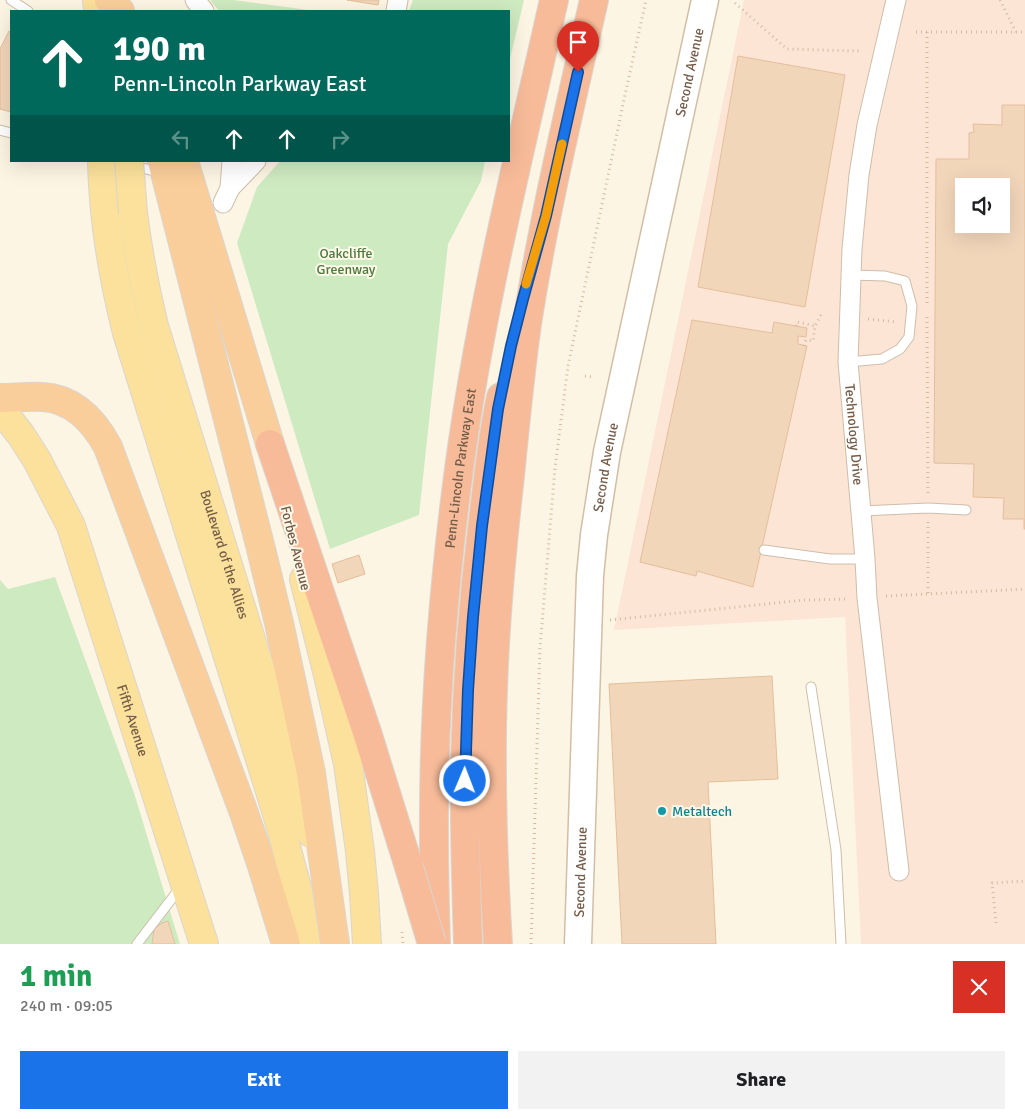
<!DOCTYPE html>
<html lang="en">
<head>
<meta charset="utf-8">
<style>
	:root { --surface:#fff; --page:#f2f2f2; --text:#202124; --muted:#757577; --accent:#1a73e8 }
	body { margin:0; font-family:Signika,sans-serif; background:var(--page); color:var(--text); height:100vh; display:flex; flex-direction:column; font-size:19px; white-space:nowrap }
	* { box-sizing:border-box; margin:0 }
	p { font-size:16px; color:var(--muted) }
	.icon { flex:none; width:28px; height:28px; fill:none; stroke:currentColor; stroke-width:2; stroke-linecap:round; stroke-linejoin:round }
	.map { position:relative; height:944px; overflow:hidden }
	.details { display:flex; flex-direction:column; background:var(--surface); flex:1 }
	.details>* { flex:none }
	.top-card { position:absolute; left:10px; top:10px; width:500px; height:152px; border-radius:0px; box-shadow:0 5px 20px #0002; background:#00695c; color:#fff; overflow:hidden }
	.controls { position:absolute; left:955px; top:178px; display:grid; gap:10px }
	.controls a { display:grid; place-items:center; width:55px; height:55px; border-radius:0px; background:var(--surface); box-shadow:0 5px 20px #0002; font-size:25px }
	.pin { position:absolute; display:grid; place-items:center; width:42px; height:42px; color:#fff; margin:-51px -21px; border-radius:50% 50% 50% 0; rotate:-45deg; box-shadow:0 0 5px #0007 }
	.pin .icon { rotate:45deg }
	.me { position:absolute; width:55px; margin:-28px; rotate:1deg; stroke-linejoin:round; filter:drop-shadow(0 0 4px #0008) }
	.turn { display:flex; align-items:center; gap:18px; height:105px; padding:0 20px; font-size:22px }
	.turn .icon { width:65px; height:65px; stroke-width:2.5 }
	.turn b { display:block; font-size:35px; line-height:42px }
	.lanes { display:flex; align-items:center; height:48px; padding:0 20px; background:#0003; justify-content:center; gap:25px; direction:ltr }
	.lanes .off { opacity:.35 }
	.round { display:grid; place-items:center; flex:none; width:52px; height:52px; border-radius:0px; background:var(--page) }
	.head { display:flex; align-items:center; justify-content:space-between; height:85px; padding:0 20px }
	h1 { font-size:30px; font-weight:700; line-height:38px; color:#1e9e55 }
	.action { display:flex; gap:10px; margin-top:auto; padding:10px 20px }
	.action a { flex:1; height:58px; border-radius:0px; background:var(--accent); color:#fff; font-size:20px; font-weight:700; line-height:58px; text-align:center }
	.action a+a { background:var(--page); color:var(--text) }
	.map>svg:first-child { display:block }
	.commercial { fill:#fde5d6; fill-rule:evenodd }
	.green { fill:#ceeac1 }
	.building { fill:#f2d6ba; stroke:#e4be9b; fill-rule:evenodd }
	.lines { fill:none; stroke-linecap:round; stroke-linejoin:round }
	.service-casing { stroke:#cebdaa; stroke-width:11 }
	.minor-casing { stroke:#cebdaa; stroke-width:21 }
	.secondary-casing { stroke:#d1bea7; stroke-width:29 }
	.primary-casing { stroke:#dbd5d0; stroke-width:30 }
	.trunk-casing { stroke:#dbd5d0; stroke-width:30 }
	.motorway-casing { stroke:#dbd5d0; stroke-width:30 }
	.path { stroke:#d6b99e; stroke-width:3; stroke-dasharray:1 4; stroke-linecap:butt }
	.service { stroke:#fff; stroke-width:9 }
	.minor { stroke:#fff; stroke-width:19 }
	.secondary { stroke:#fff; stroke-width:26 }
	.primary { stroke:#fbe19b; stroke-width:28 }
	.trunk { stroke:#f9ce9a; stroke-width:28 }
	.motorway { stroke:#f7bb99; stroke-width:28 }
	.primary-bridge-casing { stroke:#dbd5d0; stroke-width:30; stroke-linecap:butt }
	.motorway-bridge-casing { stroke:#dbd5d0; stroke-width:30; stroke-linecap:butt }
	.primary-bridge { stroke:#fbe19b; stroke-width:28 }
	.motorway-bridge { stroke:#f7bb99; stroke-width:28 }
	.route-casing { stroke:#114b97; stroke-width:12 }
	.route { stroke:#1a73e8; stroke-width:9 }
	.slow { stroke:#f59e0b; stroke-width:9 }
	.culture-dot { fill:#0f9aa8; stroke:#fff8e9; stroke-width:2 }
	.labels { text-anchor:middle; stroke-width:4; stroke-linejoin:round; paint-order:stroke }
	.street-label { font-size:14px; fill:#745c49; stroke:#fff8e9 }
	.park-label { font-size:14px; fill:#4c7a41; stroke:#fff8e9 }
	.culture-label { font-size:14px; fill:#0d838f; stroke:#fff8e9; text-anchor:start }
</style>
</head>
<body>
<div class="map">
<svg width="1025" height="944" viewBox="0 0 1025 944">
	<rect width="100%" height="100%" fill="#fcf5e3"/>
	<path class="commercial" d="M744,0H1025V944H861L845,617L614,630ZM964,186H1001V224H964Z"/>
	<g class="green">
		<polygon points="210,0 233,0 316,11 219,11"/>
		<polygon points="413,0 524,0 509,63 509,11 409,11"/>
		<polygon points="280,161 485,161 481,181 448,244 419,515 330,549 237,243 257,187"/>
		<polygon points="55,577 134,793 180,944 0,944 0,580 8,589"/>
	</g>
	<g class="building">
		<polygon points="347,0 379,0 378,5"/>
		<polygon points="9,31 11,32 11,112 0,109 0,49"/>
		<polygon points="738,56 845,75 805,307 698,287"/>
		<path d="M1002,105H1025V529H1024V519H1003L1004,498L973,497L974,464L934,463L936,159H969V133L974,132L973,124L1002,125ZM964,186H1001V224H964Z"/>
		<polygon points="692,320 772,333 774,322 807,328 806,337 798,336 798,344 807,346 753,587 697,571 696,576 640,562"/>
		<polygon points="359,555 365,574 338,583 332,564"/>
		<polygon points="772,676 778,779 708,782 716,944 622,944 609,684"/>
		<polygon points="168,921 175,944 152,944 154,929 162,923"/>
	</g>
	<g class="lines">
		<defs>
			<g id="service">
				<polyline points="11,0 28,11"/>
				<polyline points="0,130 11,133"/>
				<polyline points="132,165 161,173"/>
				<polyline points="848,362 882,359 900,349 909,337 912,306 905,281 885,276 851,275"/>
				<polyline points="861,511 928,508 966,510"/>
				<polyline points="764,550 830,559 865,559"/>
				<polyline points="811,687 836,850 841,944"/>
				<polyline points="137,944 180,888"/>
			</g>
			<g id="minor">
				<polyline points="195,0 204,11"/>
				<path id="s1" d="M896,0L867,125L859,175L852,249L848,362L865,559L867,598L899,871"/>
				<polyline points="396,11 398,0"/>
				<polyline points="230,188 256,161"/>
				<polyline points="223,203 230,188 232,161"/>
			</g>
			<g id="secondary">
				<path id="s2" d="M578,944L590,576L594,535L607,452L705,0"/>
			</g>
			<g id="primary">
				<polyline points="97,0 98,11"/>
				<path d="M102,161C103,220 113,277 127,333L278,817L298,891L306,944"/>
				<path id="s3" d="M133,213C138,252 145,289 154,326L311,833"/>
				<path id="s4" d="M0,408L21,435L37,460L71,526L204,944"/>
				<polyline points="304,579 328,675 348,764 360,851 364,894 367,944"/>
			</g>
			<g id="trunk">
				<polyline points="109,0 120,11"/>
				<polyline points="162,161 261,549 279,623 311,773 335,944"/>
				<polyline points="184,161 270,444"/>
				<path d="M0,398C14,398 29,396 43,397C74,399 94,421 108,447L244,813L262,866L286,944"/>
			</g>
			<g id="motorway">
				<polyline points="270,444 367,732 409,867"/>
				<path id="s5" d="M436,943C435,908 434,872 434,837C433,716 443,590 459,469C480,311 519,156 554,0"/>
				<path d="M468,944C466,884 464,823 465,762C467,682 473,601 483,521C488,480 492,438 501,397"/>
				<path d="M498,944C493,860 490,775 493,690C495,619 502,547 510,476C515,425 520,374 527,324C544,215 570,107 594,0"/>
			</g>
		</defs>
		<use href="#service" class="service-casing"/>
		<use href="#minor" class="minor-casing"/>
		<use href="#secondary" class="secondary-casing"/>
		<use href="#primary" class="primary-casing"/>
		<use href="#trunk" class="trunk-casing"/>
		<use href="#motorway" class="motorway-casing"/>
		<g class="path">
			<polyline points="1000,0 1016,32"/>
			<polyline points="735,3 787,49 859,51"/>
			<polyline points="916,32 1025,32"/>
			<polyline points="927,32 927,303"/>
			<polyline points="927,317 928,495"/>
			<polyline points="868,319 897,322"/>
			<polyline points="796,326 797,322 815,326"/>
			<polyline points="804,346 806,340 813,341 815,326 822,313"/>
			<polyline points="585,376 593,377"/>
			<polyline points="928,522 928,594"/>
			<polyline points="886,596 1025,589"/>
			<polyline points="610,620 805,600 848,599"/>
			<polyline points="996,923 992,883 1025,881"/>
			<polyline points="402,932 403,944"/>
			<polyline points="531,944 540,648 555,468 568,366 625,95 646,0"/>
		</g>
		<use href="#service" class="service"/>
		<use href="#minor" class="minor"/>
		<use href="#secondary" class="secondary"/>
		<use href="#primary" class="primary"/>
		<use href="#trunk" class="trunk"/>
		<use href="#motorway" class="motorway"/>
		<defs>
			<polyline id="primary-bridge" points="129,161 133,213"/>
			<polyline id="motorway-bridge" points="409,867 432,944"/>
		</defs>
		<use href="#primary-bridge" class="primary-bridge-casing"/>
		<use href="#motorway-bridge" class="motorway-bridge-casing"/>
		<use href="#primary-bridge" class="primary-bridge"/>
		<use href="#motorway-bridge" class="motorway-bridge"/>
	</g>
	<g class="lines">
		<defs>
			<polyline id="route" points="465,781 468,690 473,617 482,526 498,409 511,346 523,299 546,216 578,72"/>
		</defs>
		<use href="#route" class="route-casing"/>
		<use href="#route" class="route"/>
		<polyline class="slow" points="526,284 546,216 562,144"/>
	</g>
	<circle class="culture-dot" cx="662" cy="811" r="5"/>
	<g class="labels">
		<g class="street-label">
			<text dy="5" stroke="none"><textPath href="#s2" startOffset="882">Second Avenue</textPath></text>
			<text dy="5" stroke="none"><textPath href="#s1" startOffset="439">Technology Drive</textPath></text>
			<text dy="5" stroke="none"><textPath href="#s2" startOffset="478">Second Avenue</textPath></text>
			<text dy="5" stroke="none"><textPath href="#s5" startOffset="476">Penn-Lincoln Parkway East</textPath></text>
			<text transform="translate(296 548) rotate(76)" y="5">Forbes Avenue</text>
			<text dy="5" stroke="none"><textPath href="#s3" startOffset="354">Boulevard of the Allies</textPath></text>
			<text dy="5" stroke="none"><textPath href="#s4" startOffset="342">Fifth Avenue</textPath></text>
			<text dy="5" stroke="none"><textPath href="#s2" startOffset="72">Second Avenue</textPath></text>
		</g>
		<g class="park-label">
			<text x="346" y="258">Oakcliffe<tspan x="346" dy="16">Greenway</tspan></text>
		</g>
		<g class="culture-label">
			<text x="672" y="816">Metaltech</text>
		</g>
	</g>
</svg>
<div class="controls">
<a><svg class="icon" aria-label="sound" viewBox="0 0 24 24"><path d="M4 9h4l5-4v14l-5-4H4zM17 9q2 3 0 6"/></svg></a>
</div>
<div class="pin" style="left:578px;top:72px;background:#d93025"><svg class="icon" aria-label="arrive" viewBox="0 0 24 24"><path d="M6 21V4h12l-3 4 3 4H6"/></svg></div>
<svg class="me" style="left:465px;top:781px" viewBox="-20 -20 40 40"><circle r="17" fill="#1a73e8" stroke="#fff" stroke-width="3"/><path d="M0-11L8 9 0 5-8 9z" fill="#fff"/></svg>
<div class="top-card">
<div class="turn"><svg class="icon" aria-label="ahead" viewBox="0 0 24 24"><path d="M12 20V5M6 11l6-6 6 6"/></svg><div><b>190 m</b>Penn-Lincoln Parkway East</div></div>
<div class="lanes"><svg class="icon off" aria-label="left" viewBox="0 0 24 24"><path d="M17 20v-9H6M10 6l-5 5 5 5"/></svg><svg class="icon" aria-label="ahead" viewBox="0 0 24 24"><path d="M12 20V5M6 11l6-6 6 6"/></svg><svg class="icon" aria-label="ahead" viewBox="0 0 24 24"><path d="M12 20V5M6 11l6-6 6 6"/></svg><svg class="icon off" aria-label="right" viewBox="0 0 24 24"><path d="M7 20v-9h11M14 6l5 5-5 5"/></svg></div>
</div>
</div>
<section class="details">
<div class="head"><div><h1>1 min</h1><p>240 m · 09:05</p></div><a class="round" style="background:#d93025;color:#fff"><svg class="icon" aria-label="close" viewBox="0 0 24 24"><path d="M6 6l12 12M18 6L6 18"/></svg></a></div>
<div class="action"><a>Exit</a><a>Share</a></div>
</section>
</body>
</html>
